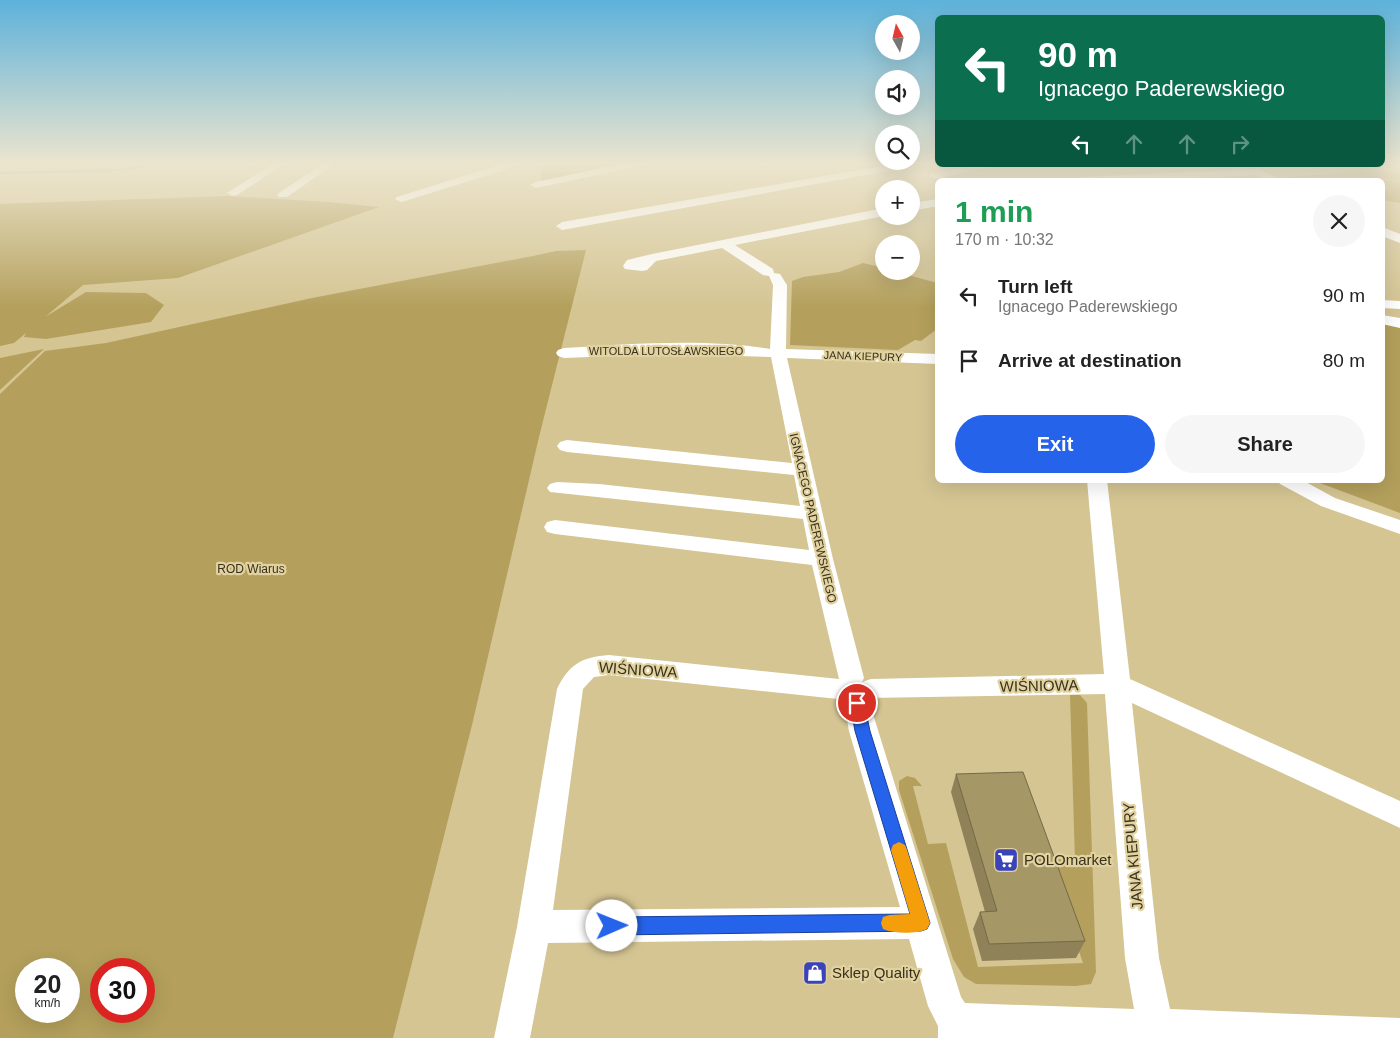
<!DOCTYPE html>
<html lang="en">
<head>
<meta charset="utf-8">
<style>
	:root { --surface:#fff; --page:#f6f6f6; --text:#222; --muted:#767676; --accent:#2563eb }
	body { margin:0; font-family:Arial,sans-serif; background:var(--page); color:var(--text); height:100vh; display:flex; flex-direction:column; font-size:19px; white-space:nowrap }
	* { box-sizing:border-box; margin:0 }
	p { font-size:16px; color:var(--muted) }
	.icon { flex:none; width:28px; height:28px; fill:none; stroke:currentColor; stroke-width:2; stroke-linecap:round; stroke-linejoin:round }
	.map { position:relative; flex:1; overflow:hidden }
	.details { position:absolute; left:935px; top:178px; width:450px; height:305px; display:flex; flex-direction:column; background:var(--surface); border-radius:8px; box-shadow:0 5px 20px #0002 }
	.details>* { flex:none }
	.hud { position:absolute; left:935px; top:15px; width:450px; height:152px; border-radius:8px; box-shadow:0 5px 20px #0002; background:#0b6e4f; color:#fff; overflow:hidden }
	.needle { width:32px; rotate:352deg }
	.tools { position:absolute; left:875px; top:15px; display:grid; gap:10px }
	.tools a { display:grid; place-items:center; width:45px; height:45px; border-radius:50%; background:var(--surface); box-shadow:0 5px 20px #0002; font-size:25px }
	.speed { position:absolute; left:15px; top:958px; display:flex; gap:10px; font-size:25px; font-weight:700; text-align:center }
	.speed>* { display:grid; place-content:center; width:65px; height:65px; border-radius:50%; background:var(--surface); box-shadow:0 5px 20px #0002; line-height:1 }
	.speed small { font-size:12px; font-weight:400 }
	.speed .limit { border:8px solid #d22; background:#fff; color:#111 }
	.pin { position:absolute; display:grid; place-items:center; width:42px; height:42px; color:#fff; margin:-21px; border:2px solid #fff; border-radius:50%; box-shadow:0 1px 5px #0007 }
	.me { position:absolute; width:55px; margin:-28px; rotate:89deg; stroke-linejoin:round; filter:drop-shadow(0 0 4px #0008) }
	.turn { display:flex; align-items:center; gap:18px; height:105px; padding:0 20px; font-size:22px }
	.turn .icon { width:65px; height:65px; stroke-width:2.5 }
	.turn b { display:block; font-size:35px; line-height:42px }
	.lanes { display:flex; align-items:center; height:48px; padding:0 20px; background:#0003; justify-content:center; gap:25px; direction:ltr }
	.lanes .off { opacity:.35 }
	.round { display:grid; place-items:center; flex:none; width:52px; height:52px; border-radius:26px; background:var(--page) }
	.head { display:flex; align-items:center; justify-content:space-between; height:85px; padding:0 20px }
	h1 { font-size:30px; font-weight:600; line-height:38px; color:#1e9e55 }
	.button { display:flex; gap:10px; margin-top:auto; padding:10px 20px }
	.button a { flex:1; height:58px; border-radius:30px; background:var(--accent); color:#fff; font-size:20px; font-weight:600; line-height:58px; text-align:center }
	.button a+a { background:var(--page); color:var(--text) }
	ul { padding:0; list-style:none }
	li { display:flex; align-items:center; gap:15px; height:65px; padding:0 20px }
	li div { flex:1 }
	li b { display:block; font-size:19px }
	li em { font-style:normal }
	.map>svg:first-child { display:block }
	.green { fill:#b4a05c; fill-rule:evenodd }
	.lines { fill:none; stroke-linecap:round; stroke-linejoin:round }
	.stream { stroke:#2cafc7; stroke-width:2.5 }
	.minor { fill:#fff; fill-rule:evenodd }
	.wall { fill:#8f8259 }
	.building { fill:#a69767; stroke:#746a48 }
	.route { fill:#2563eb; stroke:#184099 }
	.slow { fill:#f59e0b }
	.labels { text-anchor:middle; stroke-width:4.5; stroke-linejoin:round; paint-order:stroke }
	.far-street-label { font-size:11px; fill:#37311d; stroke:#e2d2a0 }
	.street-label { font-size:12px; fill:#37311d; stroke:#e2d2a0 }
	.park-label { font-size:12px; fill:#37311d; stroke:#e2d2a0 }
	.near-street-label { font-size:15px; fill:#37311d; stroke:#e2d2a0 }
	.near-poi-label { font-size:15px; fill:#37311d; stroke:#e2d2a0; text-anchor:start }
</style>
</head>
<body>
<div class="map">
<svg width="1400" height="1038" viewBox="0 0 1400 1038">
	<rect width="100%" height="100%" fill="#d5c593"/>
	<g class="green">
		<polygon points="541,163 631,163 541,182"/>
		<polygon points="1376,170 1400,173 1400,181 1367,177 1400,182 1400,203 1383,200 1382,180 1281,180 1278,178"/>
		<polygon points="228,196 328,202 379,207 178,278 83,285 45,317 86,292 146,293 164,305 151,322 46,339 24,337 26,333 14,343 0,346 0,204"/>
		<path d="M586,250L539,437L472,725L393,1038H0V394L45,351L106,343L312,298L533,256L556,251ZM26,969H69V1011H26ZM101,969H144V1011H101Z"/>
		<polygon points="863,263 884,268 884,271 894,271 937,283 937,329 921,341 915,340 898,350 790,345 792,281 803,277 839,272"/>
		<polygon points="1383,322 1400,326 1400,513 1312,480 1382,480"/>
		<polygon points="44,349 0,390 0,358"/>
		<polygon points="1070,695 1080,695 1087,703 1096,972 1091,984 1076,986 976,984 964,977 953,959 899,790 899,781 907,776 915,778 922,786 913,786 928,844 946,843 978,967 1083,963 1046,856 1075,862"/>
	</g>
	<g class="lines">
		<polyline class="stream" points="0,173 121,170 158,163"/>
		<g class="minor">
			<polygon points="274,163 286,163 237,195 233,196 227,193"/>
			<polygon points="324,163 336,163 287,197 279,197 277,195 279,193"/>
			<polygon points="505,163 521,163 520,165 405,201 401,202 395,199 397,197"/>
			<polygon points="625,163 645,163 640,166 536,188 530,185 536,182"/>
			<polygon points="898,163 908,163 909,165 904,168 562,230 556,226 562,222"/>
			<polygon points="971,165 991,165 990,167 935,179 930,176 931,174"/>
			<polygon points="1259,169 1281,180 1266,180 1257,175 1154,180 1075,180 1081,177"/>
			<polygon points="938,199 938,206 911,211 911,203"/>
			<path d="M884,208V216L735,245L773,269L774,273L780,274L787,285L786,349L938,354V364L787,358L833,559L864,678L862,682L871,679L1104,674L1087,480H1107L1130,679L1400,801V828L1132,703L1159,958L1170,1009L1400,1018V1038H938V1026L928,1006L909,939L548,943L530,1038H494L517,927L557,689C569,664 582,657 609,655L839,679L812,565L555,534L547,532L544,527L547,522L555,520L809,550L803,519L550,492L547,488L550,484L557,482L599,484L800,506L794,475L567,452L560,450L557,446L560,442L567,440L792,463L771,357L666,354L564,358L558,356L556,353L558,350L564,348C629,344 706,338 770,349L773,285L769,276L763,275L722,248L656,261L647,270L642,271L625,269L623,266L627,260L652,254ZM609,675L838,699L847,696L844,703L849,731L900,907L553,910L583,689L594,677ZM860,685L858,689L860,694L857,693L848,696L850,688ZM1105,694L1125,958L1134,1009L965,1003L961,997L868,698Z"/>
			<polygon points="1382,227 1400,234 1400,243 1382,236"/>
			<polygon points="1382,300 1400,301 1400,309 1382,308"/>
			<polygon points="1382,315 1400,318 1400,328 1382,324"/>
			<polygon points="1277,480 1302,480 1335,498 1400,520 1400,534 1321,506 1280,484"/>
		</g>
	</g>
	<polygon class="wall" points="956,774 1085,941 1076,958 982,961 973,929 980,912 985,912 951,792"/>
	<polygon class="building" points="1023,772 1085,941 989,944 980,912 997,911 956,774"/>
	<linearGradient id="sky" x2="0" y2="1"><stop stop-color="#5db2db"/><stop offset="0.53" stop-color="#ece5ce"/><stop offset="1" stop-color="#ece5ce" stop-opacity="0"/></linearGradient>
	<rect width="1400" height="308" fill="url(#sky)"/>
	<polygon class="route" points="857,698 862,699 864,703 870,731 930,923 927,929 921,931 612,935 606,932 604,926 606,920 612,917 910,914 855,731 850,703 852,699"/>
	<path class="slow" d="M899,842L905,845L907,850L930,923L927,929C916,934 895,934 883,929L881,923L883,917L890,915L910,914L891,850L893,845Z"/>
	<defs>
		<symbol id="supermarket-square" viewBox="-11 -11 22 22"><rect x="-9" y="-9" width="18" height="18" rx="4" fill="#3a44b8" stroke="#e2d2a0"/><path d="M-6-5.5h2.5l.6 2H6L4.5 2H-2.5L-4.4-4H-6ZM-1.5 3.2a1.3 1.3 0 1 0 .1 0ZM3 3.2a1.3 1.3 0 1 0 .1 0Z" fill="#fff"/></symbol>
		<symbol id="shop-square" viewBox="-11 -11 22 22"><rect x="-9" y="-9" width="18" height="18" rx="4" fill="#3a44b8" stroke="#e2d2a0"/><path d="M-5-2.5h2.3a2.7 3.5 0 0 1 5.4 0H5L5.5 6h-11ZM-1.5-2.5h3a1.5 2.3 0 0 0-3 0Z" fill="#fff"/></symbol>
	</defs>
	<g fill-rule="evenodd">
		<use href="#supermarket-square" x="992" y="846" width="28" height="28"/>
		<use href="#shop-square" x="801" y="959" width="28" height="28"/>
	</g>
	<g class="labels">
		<g class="far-street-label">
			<text x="666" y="355">WITOLDA LUTOSŁAWSKIEGO</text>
			<text transform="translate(863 356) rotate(2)" y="4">JANA KIEPURY</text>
		</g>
		<g class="street-label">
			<text transform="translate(813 518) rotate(77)" y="4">IGNACEGO PADEREWSKIEGO</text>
		</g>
		<g class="park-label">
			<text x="251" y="573">ROD Wiarus</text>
		</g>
		<g class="near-street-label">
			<text transform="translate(638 670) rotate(4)" y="5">WIŚNIOWA</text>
			<text transform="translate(1039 686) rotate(-1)" y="5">WIŚNIOWA</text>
			<text transform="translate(1133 856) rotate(-95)" y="5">JANA KIEPURY</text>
		</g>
		<g class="near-poi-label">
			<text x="1024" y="865">POLOmarket</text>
			<text x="832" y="978">Sklep Quality</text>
		</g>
	</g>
</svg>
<div class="tools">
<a><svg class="needle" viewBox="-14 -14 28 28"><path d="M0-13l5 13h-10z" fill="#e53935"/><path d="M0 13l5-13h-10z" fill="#767676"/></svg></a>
<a><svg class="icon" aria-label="sound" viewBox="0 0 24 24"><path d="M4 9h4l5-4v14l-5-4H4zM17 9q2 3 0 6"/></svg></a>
<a><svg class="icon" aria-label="search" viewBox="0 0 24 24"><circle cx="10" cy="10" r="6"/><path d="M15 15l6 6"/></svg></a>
<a>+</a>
<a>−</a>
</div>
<div class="speed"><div>20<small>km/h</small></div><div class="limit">30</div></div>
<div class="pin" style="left:857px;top:703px;background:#d93025"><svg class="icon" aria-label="arrive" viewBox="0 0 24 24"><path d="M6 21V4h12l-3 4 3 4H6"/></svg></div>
<svg class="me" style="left:612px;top:926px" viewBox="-20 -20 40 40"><circle r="19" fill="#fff"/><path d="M0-13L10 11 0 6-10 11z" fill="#2563eb"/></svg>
<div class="hud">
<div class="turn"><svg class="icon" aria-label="left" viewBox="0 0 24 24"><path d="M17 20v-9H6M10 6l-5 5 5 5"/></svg><div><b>90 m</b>Ignacego Paderewskiego</div></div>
<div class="lanes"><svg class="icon" aria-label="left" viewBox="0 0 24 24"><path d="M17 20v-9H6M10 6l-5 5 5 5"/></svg><svg class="icon off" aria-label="ahead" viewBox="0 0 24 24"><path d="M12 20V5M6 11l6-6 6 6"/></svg><svg class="icon off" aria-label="ahead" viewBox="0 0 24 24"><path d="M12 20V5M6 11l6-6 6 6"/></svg><svg class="icon off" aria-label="right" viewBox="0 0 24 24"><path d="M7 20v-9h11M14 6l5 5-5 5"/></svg></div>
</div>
<section class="details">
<div class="head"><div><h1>1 min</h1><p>170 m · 10:32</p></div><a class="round"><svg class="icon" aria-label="close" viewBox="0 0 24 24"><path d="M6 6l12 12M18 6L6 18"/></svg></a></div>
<ul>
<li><svg class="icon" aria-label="left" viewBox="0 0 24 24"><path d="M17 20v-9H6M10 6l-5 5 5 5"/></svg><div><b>Turn left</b><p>Ignacego Paderewskiego</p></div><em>90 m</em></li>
<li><svg class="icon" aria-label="arrive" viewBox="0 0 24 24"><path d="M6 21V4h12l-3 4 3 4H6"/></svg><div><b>Arrive at destination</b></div><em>80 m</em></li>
</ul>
<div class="button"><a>Exit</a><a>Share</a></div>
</section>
</div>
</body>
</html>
